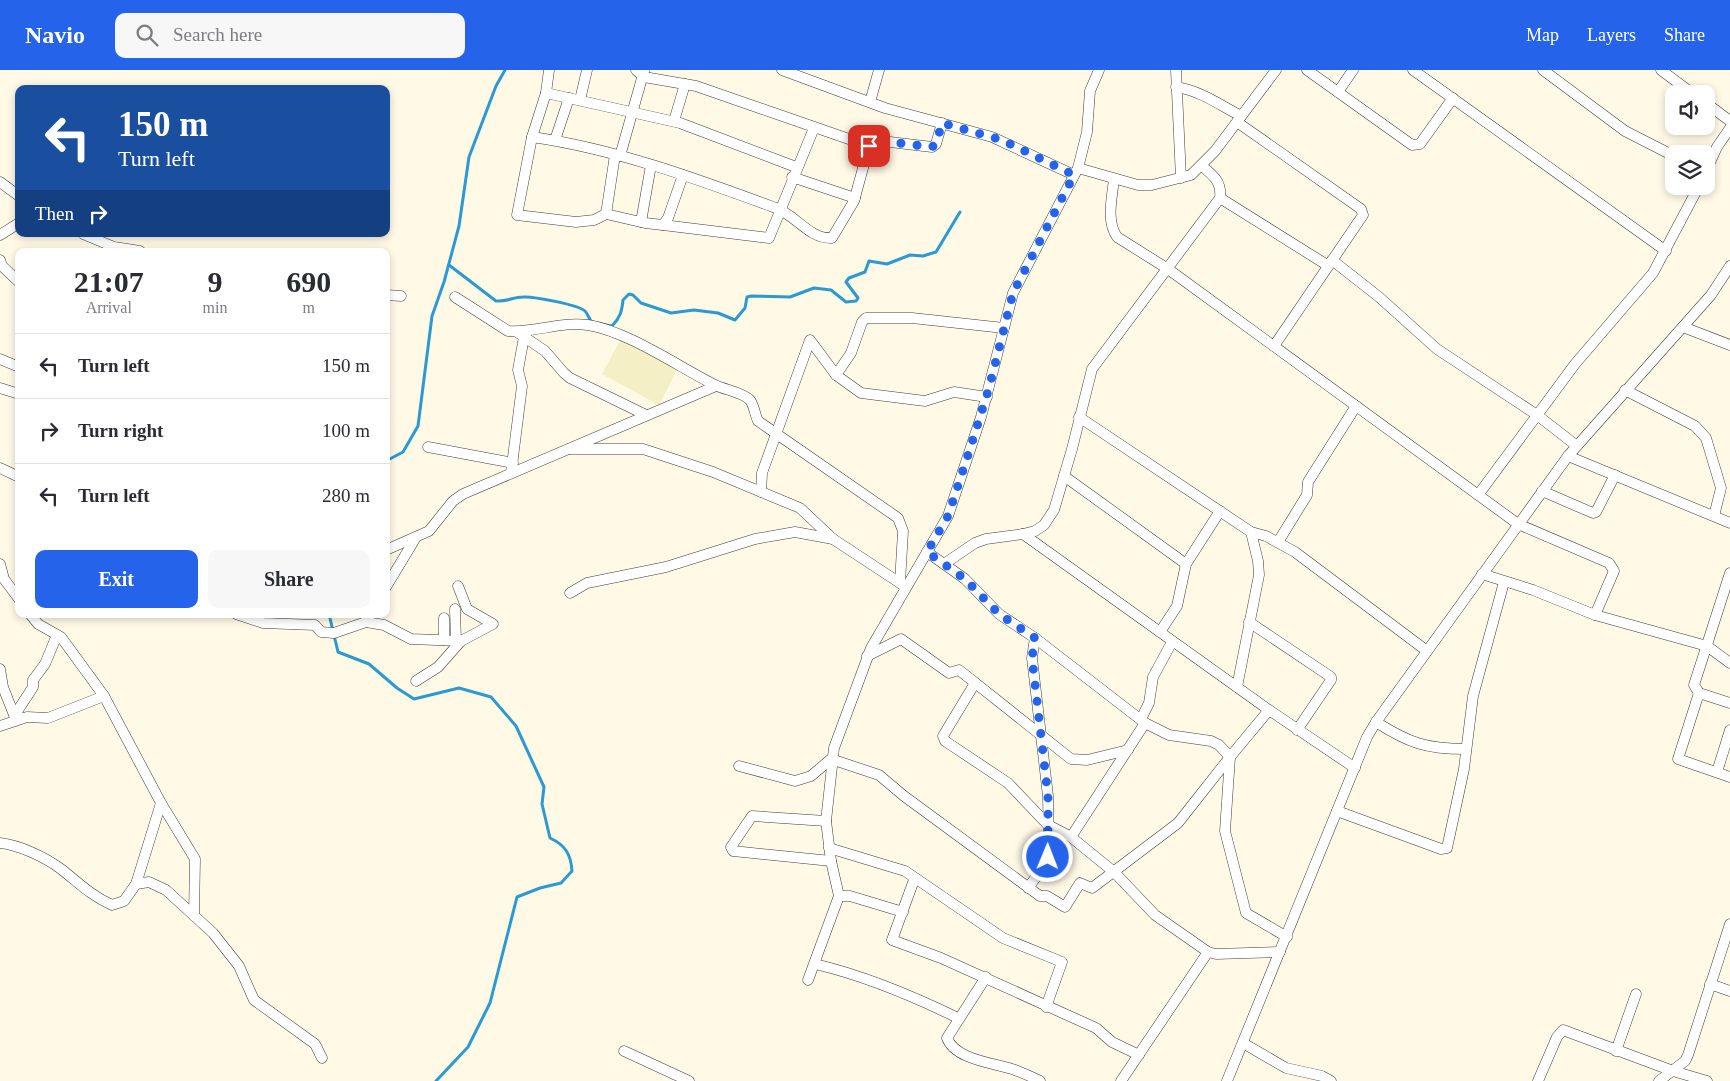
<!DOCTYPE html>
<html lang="en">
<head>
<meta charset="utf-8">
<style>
	:root { --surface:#fff; --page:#f7f7f7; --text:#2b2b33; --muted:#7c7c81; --line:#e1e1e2; --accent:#2563eb }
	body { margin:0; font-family:Georgia,serif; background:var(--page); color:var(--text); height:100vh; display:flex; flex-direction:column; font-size:19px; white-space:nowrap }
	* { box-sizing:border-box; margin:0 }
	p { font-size:16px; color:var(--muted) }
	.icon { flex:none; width:28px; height:28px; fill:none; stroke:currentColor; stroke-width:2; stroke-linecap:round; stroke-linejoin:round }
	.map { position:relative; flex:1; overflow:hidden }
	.details { position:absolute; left:15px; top:178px; width:375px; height:370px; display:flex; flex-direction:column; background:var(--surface); border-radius:10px; box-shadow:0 2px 8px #0003 }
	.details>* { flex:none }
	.hud { position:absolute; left:15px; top:15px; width:375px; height:152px; border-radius:10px; box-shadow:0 2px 8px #0003; background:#1a4fa0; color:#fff; overflow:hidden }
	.fabs { position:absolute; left:1665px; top:15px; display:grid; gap:10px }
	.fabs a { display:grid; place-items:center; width:50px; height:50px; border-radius:10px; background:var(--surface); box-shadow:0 2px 8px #0003; font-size:25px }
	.pin { position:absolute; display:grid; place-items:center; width:42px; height:42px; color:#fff; margin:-21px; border-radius:10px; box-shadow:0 2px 8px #0006 }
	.me { position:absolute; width:55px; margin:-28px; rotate:1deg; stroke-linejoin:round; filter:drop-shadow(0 0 4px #0008) }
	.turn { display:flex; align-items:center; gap:18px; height:105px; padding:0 20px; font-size:22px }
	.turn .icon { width:65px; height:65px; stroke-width:2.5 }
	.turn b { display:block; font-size:35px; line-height:42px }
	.then { display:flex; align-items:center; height:48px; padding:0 20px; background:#0003; gap:10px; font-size:19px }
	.eta { display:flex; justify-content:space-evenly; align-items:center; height:85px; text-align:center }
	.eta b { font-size:30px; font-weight:800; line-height:35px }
	.cta { display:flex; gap:10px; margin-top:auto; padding:10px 20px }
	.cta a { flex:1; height:58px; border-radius:10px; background:var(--accent); color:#fff; font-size:20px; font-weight:800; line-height:58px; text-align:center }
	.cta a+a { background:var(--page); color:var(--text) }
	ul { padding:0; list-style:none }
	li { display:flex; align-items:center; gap:15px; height:65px; padding:0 20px; border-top:1px solid var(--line) }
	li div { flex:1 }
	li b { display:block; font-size:19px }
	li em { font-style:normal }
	header { display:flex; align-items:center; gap:30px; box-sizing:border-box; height:70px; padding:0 25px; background:var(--accent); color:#fff }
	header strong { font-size:24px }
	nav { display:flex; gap:28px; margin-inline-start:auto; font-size:18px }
	.search { width:350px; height:45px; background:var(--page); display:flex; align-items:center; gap:12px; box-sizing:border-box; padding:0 18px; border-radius:10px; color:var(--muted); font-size:19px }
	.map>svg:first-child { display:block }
	.farmland { fill:#f5efc5 }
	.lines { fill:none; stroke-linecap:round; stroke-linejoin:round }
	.stream { stroke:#2c99d3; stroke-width:3 }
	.minor-casing { stroke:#3c3c3c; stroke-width:11 }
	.minor { stroke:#fff; stroke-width:10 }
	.route { stroke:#2563eb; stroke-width:9; stroke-dasharray:0 16.2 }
</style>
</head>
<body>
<header>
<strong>Navio</strong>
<div class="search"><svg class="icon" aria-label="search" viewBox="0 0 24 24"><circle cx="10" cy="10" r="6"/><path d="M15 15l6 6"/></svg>Search here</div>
<nav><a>Map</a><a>Layers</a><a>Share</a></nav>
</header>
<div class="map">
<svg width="1730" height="1011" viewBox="0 0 1730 1011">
	<rect width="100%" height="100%" fill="#fff9e6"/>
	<polygon class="farmland" points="622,267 679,296 659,335 602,304"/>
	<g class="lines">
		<g class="stream">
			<path d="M449,195L496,231C507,232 513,227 523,227C532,226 579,235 585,241C587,243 589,248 591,251C596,254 606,255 612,256C620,248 622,241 623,230L629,224L633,225L641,233L671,243L694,240L718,243L735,250L745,238L747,227L751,226L790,227L814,218L831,220L846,232L856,231L858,228L846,212L849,208L865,202L869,191L887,194L910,185L923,186L936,182L960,142"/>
			<polyline points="386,391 403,382 418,356 432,246 444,212 459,156 469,87 496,16 505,0"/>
			<path d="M329,544L338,582L369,594L397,618L414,629L459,618L491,627L516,656L544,717L542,734L550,768C565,775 571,784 572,801L561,813L540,818L517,827L490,933L468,977L436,1011"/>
		</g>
		<defs>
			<g id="minor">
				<polyline points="636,0 644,7 696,16 869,76 890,72 932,77 936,74 942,53"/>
				<polyline points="782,0 885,38 992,67 1074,105"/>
				<polyline points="1176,0 1181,108"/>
				<polyline points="1307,0 1412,75 1420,74 1453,28"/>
				<polyline points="1413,0 1666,181"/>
				<polyline points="1543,0 1625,61 1674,86"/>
				<polyline points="1661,0 1693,24"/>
				<path d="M1176,17C1199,20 1220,35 1241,46"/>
				<polyline points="1338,22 1353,0"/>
				<polyline points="546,23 549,0"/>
				<polyline points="580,30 587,0"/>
				<polyline points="870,32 879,0"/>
				<polyline points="1706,33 1730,51"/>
				<polyline points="674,51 685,14"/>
				<polyline points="1237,52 1361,139 1363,145 1274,276"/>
				<polyline points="532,67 517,145 576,152 594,150 606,144 645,153 663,155 668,148 683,105"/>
				<polyline points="555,70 569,28"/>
				<polyline points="620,86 644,1"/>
				<path d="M796,97L680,53L546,23L532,67C616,79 697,109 776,138C797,146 809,169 832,168L854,131L869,76"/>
				<polyline points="1078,98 1138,115 1152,115 1191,105 1215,81 1276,0"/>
				<polyline points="1706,101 1717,77 1730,58"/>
				<polyline points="792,107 855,128"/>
				<path d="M1114,109C1112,128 1106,151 1117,167L1168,199L1518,454L1609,493L1614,501L1595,545"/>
				<polyline points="0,112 19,126"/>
				<polyline points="1220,128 1327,195"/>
				<polyline points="606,144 615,85"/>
				<polyline points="641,152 651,95"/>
				<polyline points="663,155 769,168 814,58"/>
				<polyline points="83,164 114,177 140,181"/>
				<polyline points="0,165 19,153"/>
				<polyline points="0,190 2,196 19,212"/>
				<polyline points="1332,190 1379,227 1437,279 1537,345 1577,376"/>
				<polyline points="386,225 401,226"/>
				<path d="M455,227L508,261C535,263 561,251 588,255C627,261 679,297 715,315C725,320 742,322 750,330C754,335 755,345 758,351L898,448L903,461L900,513"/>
				<polyline points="1683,257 1730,275"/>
				<polyline points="517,262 545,281 564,303 570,308 646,345"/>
				<polyline points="0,289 19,297"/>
				<polyline points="836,305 851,283 862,252 866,248 912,248 1004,258"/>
				<polyline points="0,318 19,324"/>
				<polyline points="1625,320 1695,356 1706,368 1721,418 1714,446"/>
				<polyline points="1079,347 1251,462 1266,466 1295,482 1427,581"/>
				<polyline points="428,377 513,393"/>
				<polyline points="569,379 643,379 713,402 800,438 833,469 903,515"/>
				<polyline points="1568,386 1730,453"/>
				<polyline points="0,398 19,407"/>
				<polyline points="511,403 522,316 518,300 524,267"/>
				<polyline points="1064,406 1186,494"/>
				<polyline points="1542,421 1593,443 1596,442 1615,405"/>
				<polyline points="761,422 762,403 810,270 836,305 861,323 925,331 954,322 987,327"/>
				<polyline points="1478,425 1575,294 1653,203 1699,116"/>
				<polyline points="1023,464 1269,640 1355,698"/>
				<polyline points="1278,472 1307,425 1308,412 1356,336"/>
				<polyline points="386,480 429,461 453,431 463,424 716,316"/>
				<polyline points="927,482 965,509 999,544 1035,568 1145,653 1169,665 1211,671 1219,675 1230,687 1225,761 1246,843 1287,867"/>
				<polyline points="0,494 4,509 19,529"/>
				<path d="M944,494L975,473L986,469L1023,464L1035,461L1044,455L1054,440L1072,379L1092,299L1220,128C1222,112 1213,105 1202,96"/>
				<polyline points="1730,503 1694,615 1699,623 1730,633"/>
				<polyline points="1482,504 1533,520 1595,545 1707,576 1730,593"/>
				<polyline points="458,516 467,539 493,554 461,571"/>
				<polyline points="386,517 415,469"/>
				<polyline points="570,523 587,513 666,497 755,469 795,462 833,469"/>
				<polyline points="455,539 456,571"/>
				<polyline points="30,544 38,554 61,567 104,626 161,733 195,789 194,846"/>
				<polyline points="236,544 263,553 315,555 321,562 334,563 366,552 370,544"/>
				<polyline points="444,548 444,570"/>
				<polyline points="366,552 384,555 411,569 461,571 438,597 416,611"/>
				<polyline points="1249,552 1331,607 1331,610 1297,660"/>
				<polyline points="1160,562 1177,536 1186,494 1220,441"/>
				<polyline points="867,586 901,569 949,603 959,600 1071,689 1087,690 1128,680"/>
				<polyline points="0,599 3,617 16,650"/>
				<polyline points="975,613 943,666 945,671 1008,713 1048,755 1071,767 1114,802 1155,845 1208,882 1216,884 1280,882"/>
				<polyline points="1237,617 1259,505 1258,491 1251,462"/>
				<polyline points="1699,623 1678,689 1730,707"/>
				<polyline points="1141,649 1149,633 1153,607 1172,572"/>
				<polyline points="16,650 18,640 33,617 33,610 45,594 57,565"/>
				<path d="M1376,652C1409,673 1426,679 1466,679"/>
				<polyline points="0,656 27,647 48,648 104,626"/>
				<polyline points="739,696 795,711 811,706 831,689 879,705 904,726 1040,826 1047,826 1065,837 1080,813 1092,818 1178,753 1230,687 1269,640"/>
				<polyline points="1717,702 1730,660"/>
				<polyline points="1337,741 1441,779 1447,778 1464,699 1473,626 1504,512"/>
				<polyline points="826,751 752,746 731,777 733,781 831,791"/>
				<polyline points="1071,767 1145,653"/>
				<path d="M0,773C19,775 45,787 61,799C79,813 90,825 112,835L124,831L136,814L161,733"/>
				<polyline points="829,778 905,801 1003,868 1062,892 1046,937"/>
				<polyline points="914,810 892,870 941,888 1096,958 1112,972 1139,985"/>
				<polyline points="136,814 149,812 166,820 213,863 239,896 254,930 315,974 322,988"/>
				<polyline points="1028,818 1044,796 1048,787 1049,776 1048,726 1032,588 1035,568"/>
				<polyline points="839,826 850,826 903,842"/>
				<path d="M815,894C866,906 911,925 958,948"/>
				<path d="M986,907L947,968C955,990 995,993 1015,1000C1023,1003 1032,1007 1040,1011"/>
				<polyline points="808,910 839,826 831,791 826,751 834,678 871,578 948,446 981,347 1013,223 1078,98 1087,62 1090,21 1099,0"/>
				<polyline points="1710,914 1730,921"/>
				<polyline points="1243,973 1286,998 1322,1006 1331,1011"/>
				<polyline points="624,981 689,1011"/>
				<polyline points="1616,981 1636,924"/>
				<polyline points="1121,1011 1208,882"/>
				<polyline points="1227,1011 1367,667 1376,652 1568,386 1711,225 1730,196"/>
				<polyline points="1538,1011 1557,967 1563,960 1673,1001 1707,1011"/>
				<polyline points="1659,1011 1685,991 1688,985 1730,854"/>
			</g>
		</defs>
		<use href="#minor" class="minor-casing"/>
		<use href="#minor" class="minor"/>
	</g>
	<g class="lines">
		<polyline class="route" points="869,76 890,72 932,77 936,74 942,53 1002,70 1074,105 1013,223 989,318 969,382 948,446 927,482 965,509 999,544 1035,568 1032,588 1048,726 1048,787"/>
	</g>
</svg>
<div class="fabs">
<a><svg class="icon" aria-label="sound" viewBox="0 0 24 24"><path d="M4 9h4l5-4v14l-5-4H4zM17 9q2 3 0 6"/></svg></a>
<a><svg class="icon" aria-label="layers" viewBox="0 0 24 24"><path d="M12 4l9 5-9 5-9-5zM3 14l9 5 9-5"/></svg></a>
</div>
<div class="pin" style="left:869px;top:76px;background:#d93025"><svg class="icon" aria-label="arrive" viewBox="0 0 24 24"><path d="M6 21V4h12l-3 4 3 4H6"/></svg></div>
<svg class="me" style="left:1048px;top:787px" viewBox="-20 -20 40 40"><circle r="17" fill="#2563eb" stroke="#fff" stroke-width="3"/><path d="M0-11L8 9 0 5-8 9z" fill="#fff"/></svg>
<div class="hud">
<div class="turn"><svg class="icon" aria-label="left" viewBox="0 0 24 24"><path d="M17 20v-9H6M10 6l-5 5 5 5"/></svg><div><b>150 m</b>Turn left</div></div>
<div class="then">Then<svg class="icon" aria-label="right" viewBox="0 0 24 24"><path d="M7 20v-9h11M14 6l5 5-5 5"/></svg></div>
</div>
<section class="details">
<div class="eta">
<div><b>21:07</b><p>Arrival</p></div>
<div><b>9</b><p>min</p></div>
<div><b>690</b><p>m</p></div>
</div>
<ul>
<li><svg class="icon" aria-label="left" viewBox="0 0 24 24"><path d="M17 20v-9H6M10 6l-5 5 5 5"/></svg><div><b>Turn left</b></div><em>150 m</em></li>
<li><svg class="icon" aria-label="right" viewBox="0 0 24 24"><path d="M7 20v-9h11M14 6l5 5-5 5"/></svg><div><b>Turn right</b></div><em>100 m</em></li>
<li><svg class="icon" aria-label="left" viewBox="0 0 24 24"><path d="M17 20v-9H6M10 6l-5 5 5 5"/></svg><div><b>Turn left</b></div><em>280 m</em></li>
</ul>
<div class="cta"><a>Exit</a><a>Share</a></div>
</section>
</div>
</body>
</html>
